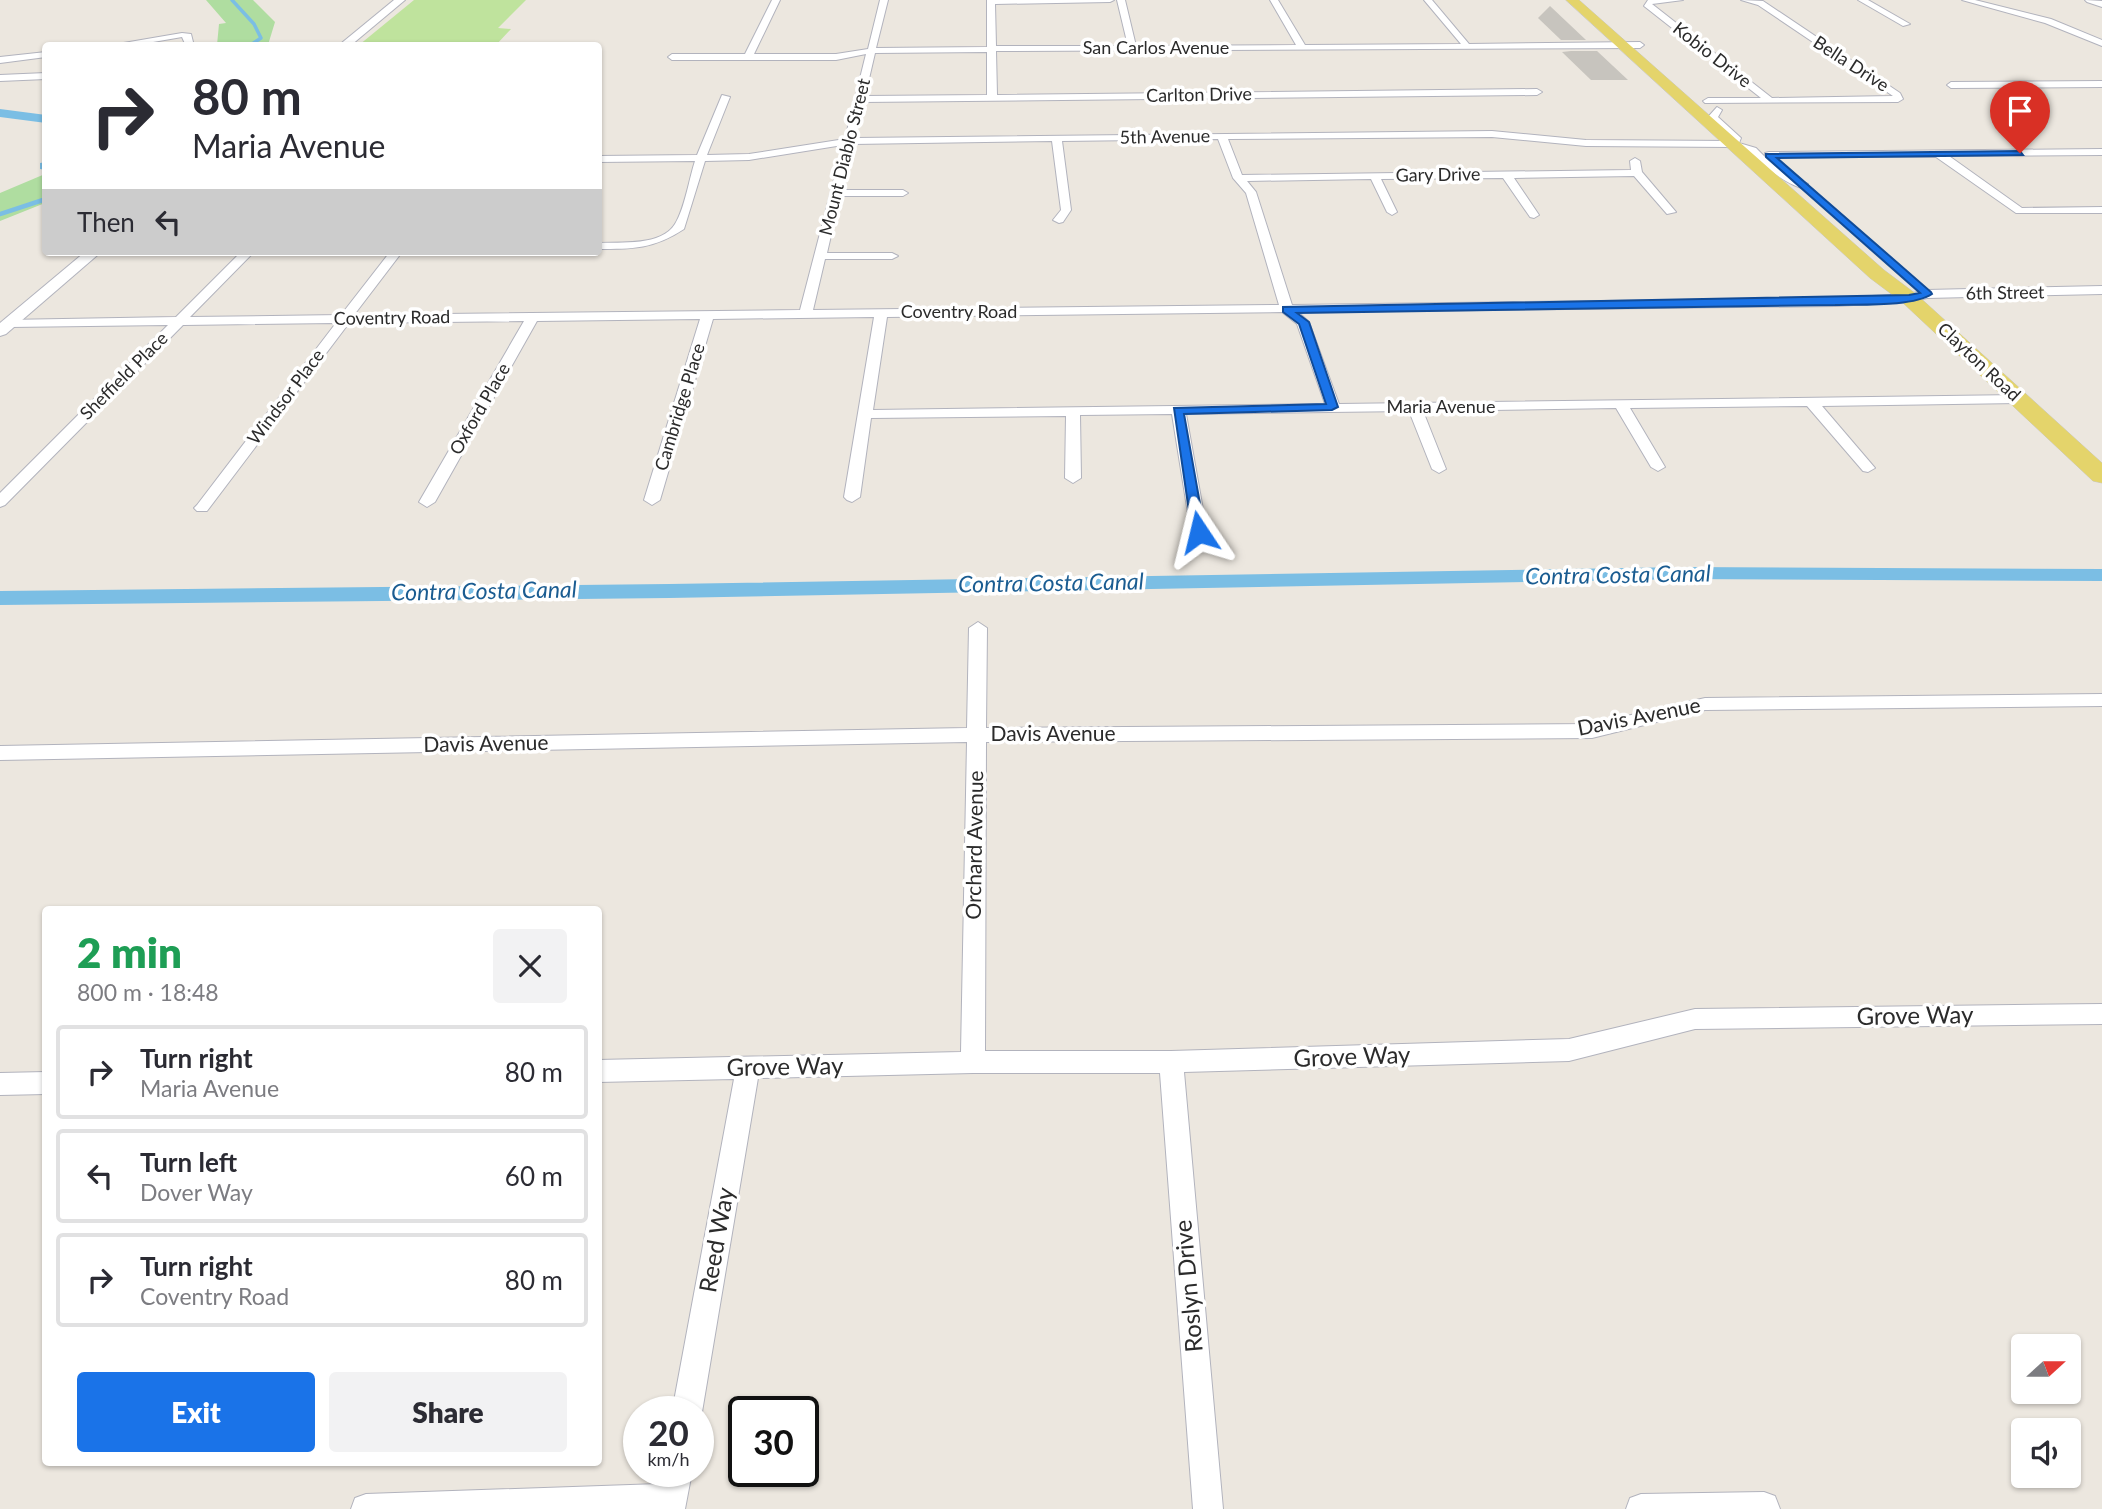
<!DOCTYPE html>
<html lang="en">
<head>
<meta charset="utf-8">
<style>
	:root { --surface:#fff; --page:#f2f2f3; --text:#2b2b33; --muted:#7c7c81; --line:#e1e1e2; --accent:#1a73e8 }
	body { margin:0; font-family:Lato,sans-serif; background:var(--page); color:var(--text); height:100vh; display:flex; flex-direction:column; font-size:26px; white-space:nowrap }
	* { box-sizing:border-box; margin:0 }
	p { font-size:23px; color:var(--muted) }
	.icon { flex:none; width:38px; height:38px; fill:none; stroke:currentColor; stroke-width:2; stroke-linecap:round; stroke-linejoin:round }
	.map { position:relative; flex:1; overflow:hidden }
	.panel { position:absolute; left:42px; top:906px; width:560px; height:560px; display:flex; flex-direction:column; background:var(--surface); border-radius:7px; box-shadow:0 2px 5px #0004 }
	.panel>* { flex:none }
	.top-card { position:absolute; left:42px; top:42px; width:560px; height:214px; border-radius:7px; box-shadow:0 2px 5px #0004; background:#fff; color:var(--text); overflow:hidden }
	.needle { width:46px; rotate:69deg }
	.fabs { position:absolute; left:2011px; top:1334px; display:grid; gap:14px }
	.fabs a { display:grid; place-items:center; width:70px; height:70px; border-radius:7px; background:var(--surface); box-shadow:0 2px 5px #0004; font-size:35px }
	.speed { position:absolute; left:623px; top:1396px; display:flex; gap:14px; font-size:35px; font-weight:700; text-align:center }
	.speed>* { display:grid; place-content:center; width:91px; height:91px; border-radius:50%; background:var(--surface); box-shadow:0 2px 5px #0004; line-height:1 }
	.speed small { font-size:18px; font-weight:400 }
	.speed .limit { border:4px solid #111; border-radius:10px; background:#fff; color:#111 }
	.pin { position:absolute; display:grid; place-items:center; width:60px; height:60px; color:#fff; margin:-72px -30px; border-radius:50% 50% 50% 0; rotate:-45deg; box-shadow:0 0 7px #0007 }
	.pin .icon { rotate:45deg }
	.me { position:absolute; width:77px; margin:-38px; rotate:350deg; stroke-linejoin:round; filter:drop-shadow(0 0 5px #0008) }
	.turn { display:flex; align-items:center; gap:24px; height:147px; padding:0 35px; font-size:32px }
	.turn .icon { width:91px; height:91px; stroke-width:2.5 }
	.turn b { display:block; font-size:49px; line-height:60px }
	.then { display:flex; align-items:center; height:66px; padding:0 35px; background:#0003; gap:14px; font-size:26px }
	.round { display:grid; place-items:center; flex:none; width:74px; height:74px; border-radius:7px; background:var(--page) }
	.head { display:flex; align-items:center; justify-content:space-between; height:119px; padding:0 35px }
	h1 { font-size:42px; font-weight:800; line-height:52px; color:#1e9e55 }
	.button { display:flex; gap:14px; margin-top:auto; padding:14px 35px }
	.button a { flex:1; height:80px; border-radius:7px; background:var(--accent); color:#fff; font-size:28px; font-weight:800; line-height:80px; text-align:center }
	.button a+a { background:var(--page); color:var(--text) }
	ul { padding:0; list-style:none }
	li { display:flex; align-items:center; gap:21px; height:94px; margin:0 14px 10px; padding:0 21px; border:4px solid var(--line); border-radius:7px }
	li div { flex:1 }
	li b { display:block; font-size:26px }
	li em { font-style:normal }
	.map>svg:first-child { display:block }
	.green { fill:#afdda0 }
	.pitch { fill:#bfe39d }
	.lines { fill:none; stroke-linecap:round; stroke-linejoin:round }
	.stream-far1 { stroke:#7bbee4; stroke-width:3.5 }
	.stream { stroke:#7bbee4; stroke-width:4.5 }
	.canal { fill:#7bbee4; fill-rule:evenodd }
	.building { fill:#c7c4be }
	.minor-casing { stroke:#b2b3bd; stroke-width:2 }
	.tertiary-casing { stroke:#b2b3bd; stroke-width:2 }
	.primary-casing { stroke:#c8c8c8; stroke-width:1 }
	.minor { fill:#fff; fill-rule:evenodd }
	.tertiary { fill:#fff; fill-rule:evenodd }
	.primary { fill:#e4d46b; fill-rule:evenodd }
	.route { fill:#1a73e8; stroke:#114b97; stroke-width:2 }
	.labels { text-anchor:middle; stroke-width:7; stroke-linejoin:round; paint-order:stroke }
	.far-street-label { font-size:18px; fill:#2b2b2b; stroke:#fff }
	.street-label { font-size:21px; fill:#2b2b2b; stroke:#fff }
	.water-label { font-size:23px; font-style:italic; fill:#1a5c91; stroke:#fff }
	.near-street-label { font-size:24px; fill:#2b2b2b; stroke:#fff }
</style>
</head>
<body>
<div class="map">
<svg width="2102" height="1509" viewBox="0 0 2102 1509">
	<rect width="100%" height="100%" fill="#ece7df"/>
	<g class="green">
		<polygon points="206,0 253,0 275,22 268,45 217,45 219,24 226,23"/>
		<polygon points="45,174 45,203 0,221 0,193"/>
	</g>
	<polygon class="pitch" points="414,0 526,0 498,28 511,29 496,45 359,45"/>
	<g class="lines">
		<polyline class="stream-far1" points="232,0 254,24 261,38 249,46"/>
		<polyline class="stream" points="0,214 46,199"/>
		<g class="canal">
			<polygon points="0,109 46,115 46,123 0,117"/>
			<polygon points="46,162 46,170 40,169 40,163"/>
			<polygon points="1683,567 2102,569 2102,581 1683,579 669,598 0,605 0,591 669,584"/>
		</g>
	</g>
	<g class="building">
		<polygon points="1550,6 1586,40 1561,40 1538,18"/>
		<polygon points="1571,51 1597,51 1628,80 1591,80 1562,52"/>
	</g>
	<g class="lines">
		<defs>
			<g id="minor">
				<path d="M772,0H780L754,54H836L868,49L880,0H888L876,48L987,47V0H1114L1110,2L995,4L996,46H1128L1117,0H1125L1136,46L1296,45L1270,0H1278L1305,45L1461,44L1424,0H1432L1469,44L1640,42L1644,45L1640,48L996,51L997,95L1537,89L1542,92L1537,95L863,102L855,138L1492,131L1586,140L1730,141L1731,139L1708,117L1717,107L1722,110L1718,117L1741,138L1739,143L1756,148L1765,157V153L1769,152L2102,149V155L1949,156L2022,208L2102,207V213H2016L1936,157H1766L1783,173L1808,184V188L1804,189C1772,179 1761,156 1732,147L1586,146L1492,137L1228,139L1242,175L1631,170L1630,161L1635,158L1640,161L1642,172L1676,212L1667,214L1634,176L1514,178L1539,215L1534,218L1530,217L1503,178L1381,179L1397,212L1392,215L1387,212L1371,179L1247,181L1256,192L1292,305L1835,298L1909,294L1927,290L2102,286V294L1927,298L1909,302L1835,306L1298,312L1309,322L1339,404L2019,395L2026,399L2019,403L1822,406L1875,468L1868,472L1863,471L1807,406L1630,408L1665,467L1658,471L1651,467L1616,408L1423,411L1446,469L1439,473L1432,469L1409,411L1186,414L1207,532L1199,537L1191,532L1172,414L1080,415L1081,478L1073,483L1065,478L1066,416L871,418L860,497L852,502L847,500L844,497L874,317L713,319L660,500L652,505L644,500L700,319L537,321L435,502L427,507L419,502L524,321L349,323L207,511H197L194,508L197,505L336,323L183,325L5,505L0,507V493L168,325L10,327L4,323L6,320L176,317L241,252H254L190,317L341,315L390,252H402L354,315L800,310L843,145L749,160L705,161L684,229C654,249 633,249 598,249V243C621,242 662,246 675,224C685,208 689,179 695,161L598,162V156L697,155L722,95L730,97L707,155L749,154L845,139L866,54L836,60H672L668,57L672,54H745ZM987,52V95L865,96L875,53ZM1218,139L1233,178L1246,193L1279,305L813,310L825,259H892L898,256L892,253H827L840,196H903L908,193L903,190H842L853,144L1052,141L1061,210L1053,220L1059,223L1063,222L1071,210L1062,141ZM1282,312L1297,324L1325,404L873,410L887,317Z"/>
				<polygon points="1648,0 1683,0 1652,4 1772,98 1893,96 1758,5 1741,0 1763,1 1900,93 1903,99 1898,102 1705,103 1703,101 1708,98 1761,98 1644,6"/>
				<polygon points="1858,0 1868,0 1910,24 1903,26"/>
				<polygon points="1962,0 1975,0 2051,19 2102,40 2102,46 2045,23"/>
				<polygon points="182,33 191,34 194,46 186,46 182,37 130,46 106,46"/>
				<polygon points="46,52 46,57 0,63 0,57"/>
				<polygon points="46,73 46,79 0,81 0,75"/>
				<polygon points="2102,81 2102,87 1951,88 1947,85 1951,82"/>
				<polygon points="978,622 987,628 986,728 1592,724 1705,698 2102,694 2102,706 1705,710 1592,738 986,742 985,1051 1171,1051 1569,1039 1695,1009 2102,1004 2102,1024 1695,1029 1569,1061 1184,1072 1223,1509 1193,1509 1160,1073 973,1073 758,1078 702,1412 698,1420 698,1412 672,1412 734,1079 598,1082 598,1060 961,1052 967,742 0,760 0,746 967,728 969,628"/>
				<polygon points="46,1072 46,1094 0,1095 0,1073"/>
				<polygon points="662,1472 692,1472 685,1509 351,1509 355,1498 366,1494 659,1484"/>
				<polygon points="1764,1492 1775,1496 1780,1509 1626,1509 1630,1498 1641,1494"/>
			</g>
			<g id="tertiary">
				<polygon points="394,0 405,0 350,46 338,46"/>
				<polygon points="2085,0 2102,1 2102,7 2087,2"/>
				<polygon points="85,252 101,252 6,334 0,336 0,323"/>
			</g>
			<polygon id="primary" points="1566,0 1579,0 1884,270 1916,294 2102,463 2102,483 2093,481 1902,302 1870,278"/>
		</defs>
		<use href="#minor" class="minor-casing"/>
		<use href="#tertiary" class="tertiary-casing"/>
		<use href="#primary" class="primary-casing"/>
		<use href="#minor" class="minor"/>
		<use href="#tertiary" class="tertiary"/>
		<use href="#primary" class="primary"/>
	</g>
	<path class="route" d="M2020,151L2023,155L1777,158L1931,292L1932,294C1912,307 1861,304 1835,305L1297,313L1309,322L1338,407L1332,410L1184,414L1205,532L1199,536L1192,532L1174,408L1326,404L1299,324L1283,312V307L1909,295L1920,293L1766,157V154Z"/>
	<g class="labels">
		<g class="far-street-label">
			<text x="1156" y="54">San Carlos Avenue</text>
			<text transform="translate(1712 55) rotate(38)" y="6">Kobio Drive</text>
			<text transform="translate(1851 64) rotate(33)" y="6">Bella Drive</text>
			<text transform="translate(1199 95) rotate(-1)" y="6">Carlton Drive</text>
			<text transform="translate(1165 137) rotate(-1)" y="6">5th Avenue</text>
			<text transform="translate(845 157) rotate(-76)" y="6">Mount Diablo Street</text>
			<text transform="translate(1438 175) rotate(-1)" y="6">Gary Drive</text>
			<text transform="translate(2005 293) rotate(-1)" y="6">6th Street</text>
			<text x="959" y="318">Coventry Road</text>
			<text transform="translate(392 318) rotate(-1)" y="6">Coventry Road</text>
			<text transform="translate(1979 362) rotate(43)" y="6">Clayton Road</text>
			<text transform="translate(124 376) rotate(-45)" y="6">Sheffield Place</text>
			<text transform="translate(286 397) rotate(-53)" y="6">Windsor Place</text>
			<text transform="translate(680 407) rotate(-73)" y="6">Cambridge Place</text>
			<text x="1441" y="413">Maria Avenue</text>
			<text transform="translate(480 409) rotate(-60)" y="6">Oxford Place</text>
		</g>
		<g class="street-label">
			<text transform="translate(1639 717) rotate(-11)" y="7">Davis Avenue</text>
			<text x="1053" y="741">Davis Avenue</text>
			<text transform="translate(486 744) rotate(-1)" y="7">Davis Avenue</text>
			<text transform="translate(975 845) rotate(-89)" y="7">Orchard Avenue</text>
		</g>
		<g class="water-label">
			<text transform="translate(1618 575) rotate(-1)" y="8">Contra Costa Canal</text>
			<text transform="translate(1051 583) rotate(-1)" y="8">Contra Costa Canal</text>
			<text transform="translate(484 591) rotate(-1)" y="8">Contra Costa Canal</text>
		</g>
		<g class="near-street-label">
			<text transform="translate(1915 1016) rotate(-1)" y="8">Grove Way</text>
			<text transform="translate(1352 1057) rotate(-2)" y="8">Grove Way</text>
			<text transform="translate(785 1067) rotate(-1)" y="8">Grove Way</text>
			<text transform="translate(717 1240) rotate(-80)" y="8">Reed Way</text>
			<text transform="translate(1189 1286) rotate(-95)" y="8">Roslyn Drive</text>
		</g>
	</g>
</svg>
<div class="fabs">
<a><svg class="needle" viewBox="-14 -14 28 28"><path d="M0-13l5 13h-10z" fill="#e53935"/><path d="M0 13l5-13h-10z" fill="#7c7c81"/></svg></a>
<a><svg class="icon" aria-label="sound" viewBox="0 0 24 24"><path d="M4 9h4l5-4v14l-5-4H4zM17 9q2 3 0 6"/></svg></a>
</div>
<div class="speed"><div>20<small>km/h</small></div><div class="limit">30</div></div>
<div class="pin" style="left:2020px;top:153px;background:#d93025"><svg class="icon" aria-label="arrive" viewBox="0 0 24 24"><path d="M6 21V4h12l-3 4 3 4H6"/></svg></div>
<svg class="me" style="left:1199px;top:532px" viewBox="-20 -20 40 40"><path d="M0-17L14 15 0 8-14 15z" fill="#1a73e8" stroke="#fff" stroke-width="4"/></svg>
<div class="top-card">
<div class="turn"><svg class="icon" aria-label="right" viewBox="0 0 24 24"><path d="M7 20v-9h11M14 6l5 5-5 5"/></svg><div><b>80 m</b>Maria Avenue</div></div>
<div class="then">Then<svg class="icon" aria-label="left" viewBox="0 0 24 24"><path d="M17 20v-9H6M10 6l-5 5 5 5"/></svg></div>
</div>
<section class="panel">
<div class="head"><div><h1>2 min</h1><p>800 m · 18:48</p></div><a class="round"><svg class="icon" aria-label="close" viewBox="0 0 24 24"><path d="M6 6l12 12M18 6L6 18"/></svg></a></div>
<ul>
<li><svg class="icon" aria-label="right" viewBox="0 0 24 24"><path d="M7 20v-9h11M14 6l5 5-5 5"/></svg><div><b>Turn right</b><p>Maria Avenue</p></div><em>80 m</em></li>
<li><svg class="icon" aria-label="left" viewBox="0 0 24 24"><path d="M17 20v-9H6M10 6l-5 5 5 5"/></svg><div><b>Turn left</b><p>Dover Way</p></div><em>60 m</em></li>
<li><svg class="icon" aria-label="right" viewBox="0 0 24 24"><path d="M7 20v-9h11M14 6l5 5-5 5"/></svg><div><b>Turn right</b><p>Coventry Road</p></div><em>80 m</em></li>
</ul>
<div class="button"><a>Exit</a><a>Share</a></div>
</section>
</div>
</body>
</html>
